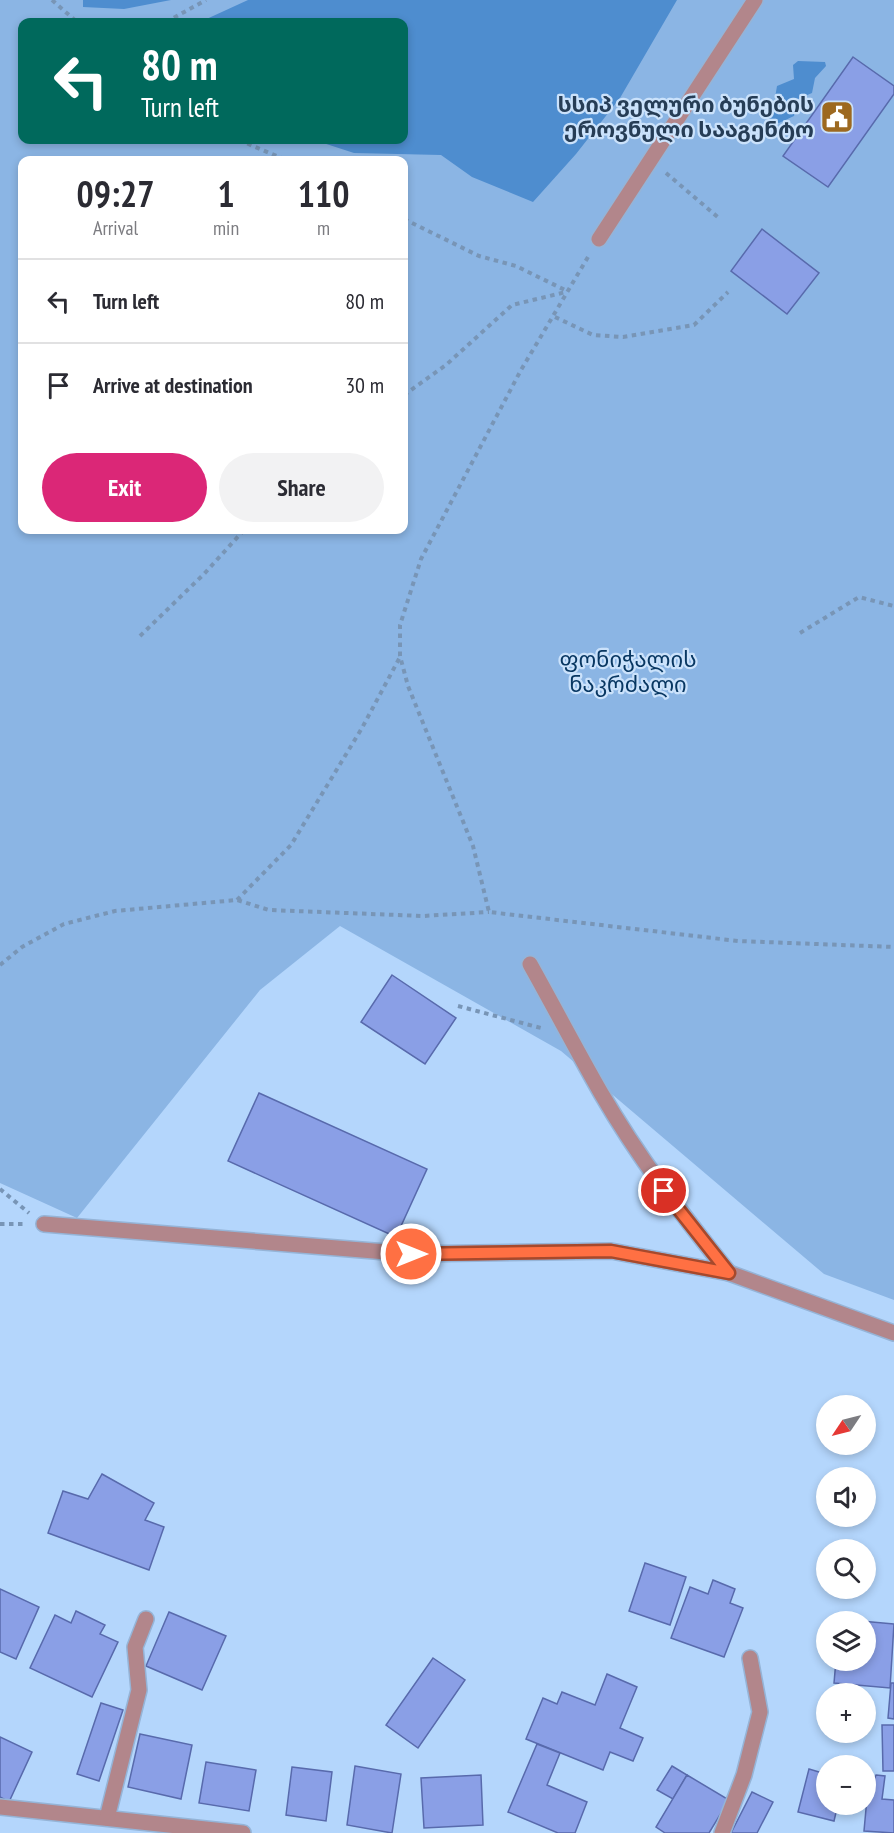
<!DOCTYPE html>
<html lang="en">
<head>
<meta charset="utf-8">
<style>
	:root { --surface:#fff; --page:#f2f2f3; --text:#2b2b33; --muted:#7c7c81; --line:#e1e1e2; --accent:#db2777 }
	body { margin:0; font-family:"PT Sans Narrow","Noto Sans Georgian",sans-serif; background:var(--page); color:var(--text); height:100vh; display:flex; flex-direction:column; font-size:22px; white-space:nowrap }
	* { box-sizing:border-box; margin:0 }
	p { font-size:20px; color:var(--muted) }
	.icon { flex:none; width:33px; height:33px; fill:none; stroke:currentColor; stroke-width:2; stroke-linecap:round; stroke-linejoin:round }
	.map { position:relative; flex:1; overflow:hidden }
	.panel { position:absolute; left:18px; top:156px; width:390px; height:378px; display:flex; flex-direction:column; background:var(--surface); border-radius:12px; box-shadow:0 3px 9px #0003 }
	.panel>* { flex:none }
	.top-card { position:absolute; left:18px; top:18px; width:390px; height:126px; border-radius:12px; box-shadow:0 3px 9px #0003; background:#00695c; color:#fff; overflow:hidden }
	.needle { width:39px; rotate:235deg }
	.fabs { position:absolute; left:816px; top:1395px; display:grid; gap:12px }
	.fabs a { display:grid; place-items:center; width:60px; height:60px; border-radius:50%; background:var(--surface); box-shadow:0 3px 9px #0003; font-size:30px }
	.pin { position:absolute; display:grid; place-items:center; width:51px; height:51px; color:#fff; margin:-26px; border:3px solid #fff; border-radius:50%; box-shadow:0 2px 6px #0007 }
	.me { position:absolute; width:66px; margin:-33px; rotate:90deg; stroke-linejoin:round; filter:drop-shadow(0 0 4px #0008) }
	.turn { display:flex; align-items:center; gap:21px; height:126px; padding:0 24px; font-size:27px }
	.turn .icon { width:78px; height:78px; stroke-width:2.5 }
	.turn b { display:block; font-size:42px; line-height:51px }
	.eta { display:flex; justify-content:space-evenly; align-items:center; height:102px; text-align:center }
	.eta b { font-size:36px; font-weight:700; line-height:42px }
	.cta { display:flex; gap:12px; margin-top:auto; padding:12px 24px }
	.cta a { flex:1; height:69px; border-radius:36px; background:var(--accent); color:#fff; font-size:24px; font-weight:700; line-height:69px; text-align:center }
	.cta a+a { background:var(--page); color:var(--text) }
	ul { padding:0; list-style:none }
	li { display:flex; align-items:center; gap:18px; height:84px; padding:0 24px; border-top:2px solid var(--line) }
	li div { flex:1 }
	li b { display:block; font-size:22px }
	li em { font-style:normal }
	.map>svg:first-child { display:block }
	.green { fill:#8bb5e4; fill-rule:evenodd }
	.water { fill:#4e8dcf }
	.building { fill:#8a9fe6; stroke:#586aac; stroke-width:1.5 }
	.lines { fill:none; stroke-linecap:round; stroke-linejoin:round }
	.minor-casing { stroke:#95b4d7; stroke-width:18 }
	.path { stroke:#7895b6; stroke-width:4; stroke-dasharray:4.5 4.5; stroke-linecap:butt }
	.minor { stroke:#b2868b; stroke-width:15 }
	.route-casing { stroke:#a6492c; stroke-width:15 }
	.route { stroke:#ff7043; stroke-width:10 }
	.labels { text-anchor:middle; stroke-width:4.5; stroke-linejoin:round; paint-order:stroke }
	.poi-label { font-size:22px; font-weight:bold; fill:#263d56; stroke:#cbe2fb; text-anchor:end }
	.park-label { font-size:22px; fill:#083762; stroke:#cbe2fb }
</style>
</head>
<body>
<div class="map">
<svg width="894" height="1833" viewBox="0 0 894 1833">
	<rect width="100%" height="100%" fill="#b4d6fc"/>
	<path class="green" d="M0,0H894V1300L824,1274L561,1051L340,926L260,990L77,1218L0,1183ZM22,22H404V140H22ZM22,160H404V530H22Z"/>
	<g class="water">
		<polygon points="83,0 171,0 124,9 83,7"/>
		<polygon points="248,0 677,0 620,98 576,154 533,202 472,177 441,155 354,153 314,140 404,140 404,22 200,22"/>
		<polygon points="798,61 825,62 826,66 815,78 812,93 798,99 794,116 779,123 760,117 756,107 774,104 777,86 794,79 793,65"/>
	</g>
	<g class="building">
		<polygon points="853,57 894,86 894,94 828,187 783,156"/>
		<polygon points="762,229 819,273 787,314 731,271"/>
		<polygon points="392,975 456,1018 425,1064 361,1022"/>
		<polygon points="259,1093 427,1169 396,1237 228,1161"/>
		<polygon points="102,1474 154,1503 145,1520 164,1527 149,1570 48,1533 63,1491 88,1499"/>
		<polygon points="645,1563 686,1577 670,1625 629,1611"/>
		<polygon points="713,1580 735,1589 730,1603 743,1608 724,1657 671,1638 690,1587 708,1594"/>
		<polygon points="0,1589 39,1607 16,1659 0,1652"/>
		<polygon points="76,1611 105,1625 100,1634 118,1642 92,1697 30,1668 55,1615 71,1623"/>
		<polygon points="169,1612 226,1636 202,1690 146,1666"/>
		<polygon points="839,1619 894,1624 890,1688 834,1683 836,1660 866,1660 866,1622 839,1622"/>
		<polygon points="433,1658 465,1680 418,1748 386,1725"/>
		<polygon points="607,1674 637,1687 620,1728 643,1738 633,1761 610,1752 603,1770 526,1739 543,1698 557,1704 562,1692 595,1705"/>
		<polygon points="891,1683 894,1683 894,1719 888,1718"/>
		<polygon points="101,1703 123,1710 99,1781 77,1774"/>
		<polygon points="882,1725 894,1725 894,1771 883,1771"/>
		<polygon points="140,1734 192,1745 181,1799 128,1787"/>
		<polygon points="0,1737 32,1752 9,1802 0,1797"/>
		<polygon points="537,1744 560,1753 547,1785 587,1802 575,1833 558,1833 508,1812"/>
		<polygon points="206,1762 256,1770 249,1811 199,1803"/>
		<polygon points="355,1766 401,1774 392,1833 347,1825"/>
		<polygon points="672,1766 687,1775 673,1799 657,1790"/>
		<polygon points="292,1767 332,1772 326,1821 286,1815"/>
		<polygon points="809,1769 826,1774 826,1804 838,1804 834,1821 798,1812"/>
		<polygon points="481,1775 483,1825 424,1828 421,1778"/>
		<polygon points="687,1775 729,1800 709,1833 665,1833 656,1827"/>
		<polygon points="876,1775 885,1776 882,1799 894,1800 894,1833 864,1831 867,1798"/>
		<polygon points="752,1792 773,1802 757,1833 731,1833"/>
	</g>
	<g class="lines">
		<defs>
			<g id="minor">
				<polyline points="599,239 755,0"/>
				<path d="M530,964C554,1007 577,1051 601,1093C638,1157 683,1216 729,1273"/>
				<polyline points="44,1224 411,1254 611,1251 729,1273 894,1333"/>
				<polyline points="0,1807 243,1833"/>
				<polyline points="107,1818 139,1690 135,1647 146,1619"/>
				<polyline points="722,1833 744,1775 760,1712 750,1658"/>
			</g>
		</defs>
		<use href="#minor" class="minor-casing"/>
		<g class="path">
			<polyline points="52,0 77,22"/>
			<polyline points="166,22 206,0"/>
			<polyline points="239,140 286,160"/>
			<polyline points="666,173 720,219"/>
			<polyline points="404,219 479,256 516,266 567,291"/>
			<polyline points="588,257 521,370 421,559 400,625 400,656 408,686 473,846 489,912 738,941 894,947"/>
			<polyline points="555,317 593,335 623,337 694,325 728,292"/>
			<polyline points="404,395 446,365 512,305 566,292"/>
			<polyline points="800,633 859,597 894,606"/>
			<polyline points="140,636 204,574 244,530"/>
			<polyline points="237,900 291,845 362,728 400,657"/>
			<polyline points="0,965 22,947 64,924 115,911 237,900 269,910 423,916 489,912"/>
			<polyline points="458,1006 541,1028"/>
			<polyline points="0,1189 29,1213"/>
			<polyline points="0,1224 23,1224"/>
		</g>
		<use href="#minor" class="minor"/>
	</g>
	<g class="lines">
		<defs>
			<polyline id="route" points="411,1254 611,1251 729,1273 664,1191"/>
		</defs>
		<use href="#route" class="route-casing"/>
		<use href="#route" class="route"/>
	</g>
	<defs>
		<symbol id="civic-square" viewBox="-11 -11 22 22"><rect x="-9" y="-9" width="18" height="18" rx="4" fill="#9d6920" stroke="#cbe2fb"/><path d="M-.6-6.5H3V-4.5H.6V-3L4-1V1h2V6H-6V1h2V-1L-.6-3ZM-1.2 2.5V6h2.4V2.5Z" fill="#fff"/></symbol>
	</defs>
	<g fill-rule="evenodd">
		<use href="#civic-square" x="818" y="98" width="38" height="38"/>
	</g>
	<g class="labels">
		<g class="poi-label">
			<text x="814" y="112">სსიპ ველური ბუნების<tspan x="814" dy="25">ეროვნული სააგენტო</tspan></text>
		</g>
		<g class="park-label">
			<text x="628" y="667">ფონიჭალის<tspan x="628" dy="25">ნაკრძალი</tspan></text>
		</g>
	</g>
</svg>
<div class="fabs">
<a><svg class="needle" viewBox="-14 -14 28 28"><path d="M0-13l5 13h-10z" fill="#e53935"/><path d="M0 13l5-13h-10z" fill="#7c7c81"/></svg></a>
<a><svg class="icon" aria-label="sound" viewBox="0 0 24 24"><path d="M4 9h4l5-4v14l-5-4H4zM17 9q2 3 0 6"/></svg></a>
<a><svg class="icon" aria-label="search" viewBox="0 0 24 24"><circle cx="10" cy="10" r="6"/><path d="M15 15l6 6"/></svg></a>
<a><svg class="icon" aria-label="layers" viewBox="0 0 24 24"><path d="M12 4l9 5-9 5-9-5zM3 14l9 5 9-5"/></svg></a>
<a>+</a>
<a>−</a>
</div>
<div class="pin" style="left:664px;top:1191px;background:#d93025"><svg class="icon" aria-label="arrive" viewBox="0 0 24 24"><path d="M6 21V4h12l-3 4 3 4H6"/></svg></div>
<svg class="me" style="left:411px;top:1254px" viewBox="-20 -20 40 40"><circle r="17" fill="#ff7043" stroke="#fff" stroke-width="3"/><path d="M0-11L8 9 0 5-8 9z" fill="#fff"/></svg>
<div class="top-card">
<div class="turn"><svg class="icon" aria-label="left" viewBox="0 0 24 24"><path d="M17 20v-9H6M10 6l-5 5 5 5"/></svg><div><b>80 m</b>Turn left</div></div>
</div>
<section class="panel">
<div class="eta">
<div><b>09:27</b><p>Arrival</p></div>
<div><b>1</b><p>min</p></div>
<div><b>110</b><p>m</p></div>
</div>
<ul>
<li><svg class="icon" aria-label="left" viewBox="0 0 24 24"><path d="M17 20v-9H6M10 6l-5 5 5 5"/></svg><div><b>Turn left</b></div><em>80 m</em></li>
<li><svg class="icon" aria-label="arrive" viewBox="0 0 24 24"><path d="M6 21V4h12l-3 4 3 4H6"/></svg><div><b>Arrive at destination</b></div><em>30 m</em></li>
</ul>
<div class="cta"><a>Exit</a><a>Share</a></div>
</section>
</div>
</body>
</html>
